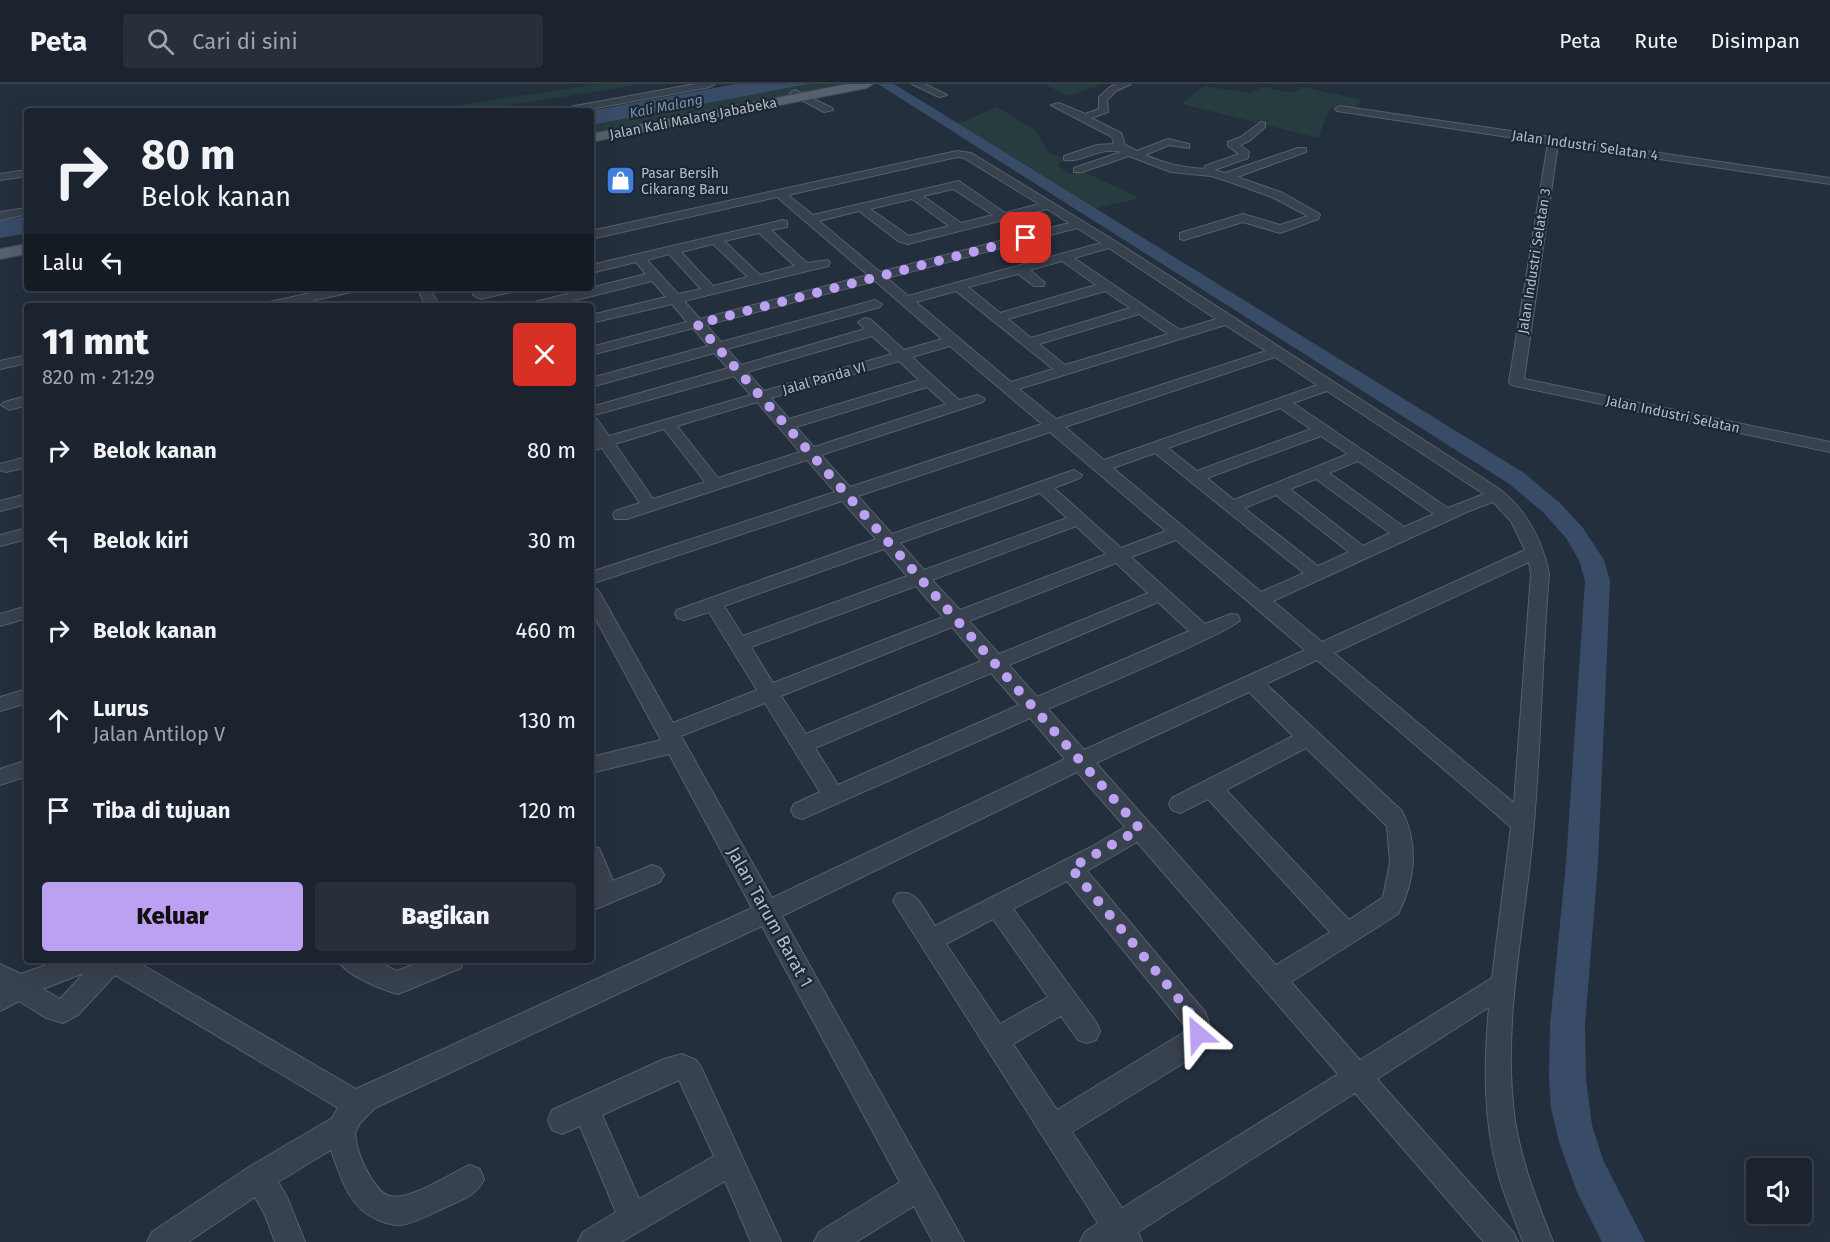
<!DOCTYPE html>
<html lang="id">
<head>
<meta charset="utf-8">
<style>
	:root { --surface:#1b232e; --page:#282f3a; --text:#f1f3f6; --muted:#a0a4aa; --line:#39404a; --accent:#bca0f2 }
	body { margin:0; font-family:"Fira Sans",sans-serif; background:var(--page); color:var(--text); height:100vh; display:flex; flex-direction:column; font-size:22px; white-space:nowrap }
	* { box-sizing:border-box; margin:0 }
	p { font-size:20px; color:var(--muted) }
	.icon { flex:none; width:33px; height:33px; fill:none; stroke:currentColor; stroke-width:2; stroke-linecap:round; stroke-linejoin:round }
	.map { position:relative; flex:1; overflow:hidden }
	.sheet { position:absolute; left:24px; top:219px; width:570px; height:660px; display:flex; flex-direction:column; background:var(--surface); border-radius:6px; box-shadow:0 6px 24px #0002,0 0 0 2px var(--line) }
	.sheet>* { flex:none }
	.top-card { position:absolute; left:24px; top:24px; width:570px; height:183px; border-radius:6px; box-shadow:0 6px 24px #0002,0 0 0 2px var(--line); background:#1b232e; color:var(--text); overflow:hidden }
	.tools { position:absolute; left:1746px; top:1074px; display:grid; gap:12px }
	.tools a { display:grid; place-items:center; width:66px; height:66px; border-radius:6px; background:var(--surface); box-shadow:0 6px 24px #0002,0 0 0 2px var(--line); font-size:30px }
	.pin { position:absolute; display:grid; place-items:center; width:51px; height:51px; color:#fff; margin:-26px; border-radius:12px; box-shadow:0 3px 9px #0006 }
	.me { position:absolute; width:66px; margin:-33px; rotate:334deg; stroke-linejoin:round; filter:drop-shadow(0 0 4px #0008) }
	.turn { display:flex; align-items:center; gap:21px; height:126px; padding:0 18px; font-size:27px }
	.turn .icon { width:78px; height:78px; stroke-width:2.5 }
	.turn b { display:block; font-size:42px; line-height:51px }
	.then { display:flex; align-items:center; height:57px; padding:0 18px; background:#0003; gap:12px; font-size:22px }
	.round { display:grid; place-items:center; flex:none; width:63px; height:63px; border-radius:6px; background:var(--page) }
	.head { display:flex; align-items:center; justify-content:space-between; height:102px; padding:0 18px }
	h1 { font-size:36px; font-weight:800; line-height:45px }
	.action { display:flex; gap:12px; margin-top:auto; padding:12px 18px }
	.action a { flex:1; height:69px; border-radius:6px; background:var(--accent); color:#111; font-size:24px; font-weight:800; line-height:69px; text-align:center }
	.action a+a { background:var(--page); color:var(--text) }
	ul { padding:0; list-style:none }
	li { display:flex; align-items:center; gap:18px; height:90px; padding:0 18px }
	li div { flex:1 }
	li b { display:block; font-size:22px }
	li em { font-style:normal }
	header { display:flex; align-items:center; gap:36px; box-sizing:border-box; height:84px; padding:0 30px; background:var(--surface); border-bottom:2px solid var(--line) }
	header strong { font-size:28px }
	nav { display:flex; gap:33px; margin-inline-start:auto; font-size:21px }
	.search { width:420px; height:54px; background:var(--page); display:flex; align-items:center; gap:15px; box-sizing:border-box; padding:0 21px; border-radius:6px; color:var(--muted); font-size:22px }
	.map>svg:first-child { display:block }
	.green { fill:#263c3f }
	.water { fill:#394c67 }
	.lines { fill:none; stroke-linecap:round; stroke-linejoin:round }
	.river { fill:#394c67; fill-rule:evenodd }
	.minor-casing { stroke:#565f6c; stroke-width:2 }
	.major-casing { stroke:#414a57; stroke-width:2 }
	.minor { fill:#38414e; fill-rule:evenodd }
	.major { fill:#56606e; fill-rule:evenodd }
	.route { stroke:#bca0f2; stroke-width:10; stroke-dasharray:0 18 }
	.labels { text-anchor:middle; stroke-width:4.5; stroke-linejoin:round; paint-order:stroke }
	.far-water-label { font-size:14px; font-style:italic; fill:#7c92b1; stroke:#1d2633 }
	.far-street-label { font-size:14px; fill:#b4bcc9; stroke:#1d2633 }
	.far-poi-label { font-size:14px; fill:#b4bcc9; stroke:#1d2633; text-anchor:start }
	.near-street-label { font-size:18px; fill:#b4bcc9; stroke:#1d2633 }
</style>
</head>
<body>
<header>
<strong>Peta</strong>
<div class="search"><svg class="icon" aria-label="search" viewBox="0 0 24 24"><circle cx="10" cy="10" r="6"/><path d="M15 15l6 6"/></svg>Cari di sini</div>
<nav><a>Peta</a><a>Rute</a><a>Disimpan</a></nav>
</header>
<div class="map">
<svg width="1830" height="1158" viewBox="0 0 1830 1158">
	<rect width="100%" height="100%" fill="#242f3e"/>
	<g class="green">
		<polygon points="597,0 643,0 473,27 423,27"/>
		<polygon points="809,0 867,0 591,54 591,41"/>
		<polygon points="1044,0 1104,0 1068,12"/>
		<polygon points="1204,2 1250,9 1262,3 1292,9 1304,3 1361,16 1353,27 1330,24 1318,54 1182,20"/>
		<polygon points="997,23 1035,46 1048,68 1065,75 1057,81 1069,90 1082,87 1140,114 1088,126 953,42"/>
	</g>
	<g class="water">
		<polygon points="736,0 809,0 591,41 590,27"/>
		<polygon points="27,132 27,149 0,154 0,137"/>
	</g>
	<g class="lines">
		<polygon class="river" points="878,0 894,0 1524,389 1560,419 1583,444 1604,476 1610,497 1598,779 1585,941 1586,996 1592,1041 1603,1076 1645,1158 1602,1158 1577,1108 1559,1058 1551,1024 1549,996 1550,941 1566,779 1585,497 1579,476 1566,454 1544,429 1508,399"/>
		<defs>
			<g id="minor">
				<polygon points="695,0 715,0 710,3 580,27 559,27 564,24"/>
				<polygon points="912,0 925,0 947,11 939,13"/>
				<path d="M1117,0H1131L1116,7L1107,16L1108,28L1091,34L1121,49L1125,61L1137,67L1168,55L1189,60V64L1169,61L1145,71C1165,80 1182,83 1204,85L1205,82L1239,70L1228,62V58L1241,53L1261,38L1265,39V43L1249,57L1240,61L1249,68L1248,74L1214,86L1225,89L1298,64H1306V68L1237,93L1283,109L1318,129L1320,131L1318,135L1280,149L1243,138L1184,156L1180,155V149L1243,130L1280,141L1308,132L1274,114L1233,99L1211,92L1171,88L1129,72L1082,88H1074V84L1121,68C1100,62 1083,79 1064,76V72L1097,61L1114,60L1112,53L1051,21L1059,19L1085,30L1099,25V13L1110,3Z"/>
				<polygon points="795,6 832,24 833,26 824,28 792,11 790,9"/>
				<polygon points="1340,22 1830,94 1830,100 1558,60 1524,295 1830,358 1830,368 1511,301 1509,298 1548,59 1337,27 1335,25"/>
				<path d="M957,67L971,69L1115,157L1498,404C1527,426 1542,456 1549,490C1542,573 1541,656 1534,739C1526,838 1501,938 1515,1037C1522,1080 1537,1118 1553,1158H1523C1515,1135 1504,1112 1498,1089C1483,1035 1484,978 1489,923L1377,995L1513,1148L1518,1158H1484L1355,1009L1138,1148L1142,1158H1080L1085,1148L1098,1139L893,817L897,810C916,803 925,827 935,842L1091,763L1125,743L1077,688L782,832L964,1158H933L914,1122L856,1158H814L819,1148L900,1098L762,842L375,1024L360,1039L355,1049C356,1065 363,1081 371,1094C375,1100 380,1108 387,1111C407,1120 450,1089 470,1081L480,1085L484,1095C478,1111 459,1117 444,1124C431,1130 415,1139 401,1141C393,1142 386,1139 378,1136C349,1124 341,1094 331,1066L278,1098L287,1113L305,1158H275L265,1131L255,1113L188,1158H147L152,1148L249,1083L332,1034L338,1024L115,891L78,931L63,939L46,934L19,917L0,927V880L21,890L60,876H134L356,1005L752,824L669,670L591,689V673L661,656L591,526V503L597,505L600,509L673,639L757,606L709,528L684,536L677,534L675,530L677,526L876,455L842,417L591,500V488L835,408L807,376L627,435H615L613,431L615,427L640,419L602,364L591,367V357L596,356L591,348V323L728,284L714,269L591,303V294L708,262L693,244L591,271V263L687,238L672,220L591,239V231L666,213L652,197L552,222H529L531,219L646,190L636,178L591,189V181L783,136L787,137V143L771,146L807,179L828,176L830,179L828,182L684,217L700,235L868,191L777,113L591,155V147ZM957,73L964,74L1039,120L1005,129L959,97L813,131L788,111ZM953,105L993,131L961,139L923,112ZM912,115L949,142L909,152L870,125ZM1047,125L1069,139L880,188L819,137L859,127L898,157L908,160ZM1077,144L1101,159L908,212L887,194ZM759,149L795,182L760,191L724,157ZM713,160L748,193L713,202L681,168ZM1109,164L1216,235L1180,246L1074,174ZM669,170L701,205L678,210L647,176ZM1062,177L1096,201L1000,229L968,203L1018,190L1034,202H1044L1045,199L1030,186ZM875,197L942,255L904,266L870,235L865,234L858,238L865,245L741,281L727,265L880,223L882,220L875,216L721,258L706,241ZM956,207L1053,285L1011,298L916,218ZM1105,207L1130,224L1031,254L1008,235ZM1139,230L1168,250L1065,281L1039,260ZM1225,241L1266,267L1056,335L1019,305ZM872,252L892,270L764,307L747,288ZM950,262L1042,340L850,403L821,371L983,318L985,315L978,311L959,316L912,273ZM1275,273L1317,301L1104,376L1065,343ZM899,277L919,296L789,335L771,314ZM734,292L751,311L609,352L596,334L591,332ZM927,303L946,320L814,363L796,343ZM1327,307L1484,410L1448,424L1293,319ZM757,318L800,368L718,394L677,342ZM1280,324L1311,345L1197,387L1168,364ZM664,345L705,398L653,415L615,360ZM1050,348L1166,447L1121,464L1054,404L1080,394L1082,391L1074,386L892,450L858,412ZM1321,352L1348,370L1234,416L1207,394ZM1155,369L1304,489L1261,508L1113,384ZM1358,377L1434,430L1404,443L1329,389ZM1316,395L1390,449L1363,462L1290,405ZM1040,409L1067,434L924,486L900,459ZM1276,411L1349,468L1318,482L1244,424ZM1493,418L1511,437L1525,466L1322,558L1273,517L1469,427ZM1076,442L1106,470L960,526L932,496ZM1176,456L1305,566L1084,666L1048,625C1073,614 1234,547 1240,536L1238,531L1231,530L1205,540L1131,473ZM884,465L907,492L743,552L724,522ZM1529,478L1531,490L1514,719L1334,569ZM1116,479L1148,509L999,570L969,537ZM916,502L943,533L773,599L751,563ZM1158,518L1189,547L1037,613L1009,581ZM952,543L981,577L806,650L781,612ZM1317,576L1511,743L1492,894L1360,976L1291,898L1398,830C1415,797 1419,761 1402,727L1266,600ZM991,589L1019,621L838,701L815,664ZM1249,608L1293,652L1172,714L1169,720L1172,726L1180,729L1208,715L1330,848L1276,881L1096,679ZM765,619L820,708L794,720L791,726L794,732L802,735L1030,634L1065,675L772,814L681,652ZM1306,664L1387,742L1390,778L1383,813L1349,836L1226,706ZM1137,758L1338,990L1122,1124L1072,1048L1198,970C1213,957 1212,944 1205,928L1087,787ZM1067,797L1185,942L1186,947L1057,1026L1013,960L1061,932L1078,956L1087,959L1096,956L1100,947L1096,938L1013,825ZM993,835L1048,913L1000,940L946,860ZM84,889L60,915L43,905Z"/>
				<polygon points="27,86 27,92 0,96 0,90"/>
				<polygon points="27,124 27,130 0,136 0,128"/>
				<polygon points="334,204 358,204 357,207 288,222 263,222 265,219"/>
				<polygon points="417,204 429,204 440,222 426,222"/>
				<polygon points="494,204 517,204 516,207 480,215 473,211 475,208"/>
				<polygon points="27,271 27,279 0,285 0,277"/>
				<polygon points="27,312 27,321 9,326 1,321 4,318"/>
				<polygon points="27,373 27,383 6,388 0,386 0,380"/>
				<polygon points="27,410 27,420 0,427 0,417"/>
				<polygon points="27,444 27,455 0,462 0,451"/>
				<polygon points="27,522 27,534 0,542 0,530"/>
				<polygon points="27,605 27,619 0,627 0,613"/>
				<polygon points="27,676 27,692 0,701 0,685"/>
				<polygon points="591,762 599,764 613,797 652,781 660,784 664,791 660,798 591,827 591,806 593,805 591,799"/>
				<path d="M338,876H374L397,887L425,876H464L461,884L398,910C382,906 345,891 338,876Z"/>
				<path d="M682,970L696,976L701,983L781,1158H751L725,1097L621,1158H578L583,1148L616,1128L580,1042L562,1050L552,1046L548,1036L552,1026L664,975ZM679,996L714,1072L639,1115L602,1031Z"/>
			</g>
			<g id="major">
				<polygon points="848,0 873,0 867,4 591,58 591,50"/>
				<polygon points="27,160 27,170 0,175 0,165"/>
			</g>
		</defs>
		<use href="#minor" class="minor-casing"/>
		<use href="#major" class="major-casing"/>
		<use href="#minor" class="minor"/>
		<use href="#major" class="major"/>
	</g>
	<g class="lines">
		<polyline class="route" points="1026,154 697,240 1140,745 1071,784 1196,936 1198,950"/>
	</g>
	<defs>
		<symbol id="shop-square" viewBox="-11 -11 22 22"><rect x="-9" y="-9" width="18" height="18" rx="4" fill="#3f7fe0" stroke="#1d2633"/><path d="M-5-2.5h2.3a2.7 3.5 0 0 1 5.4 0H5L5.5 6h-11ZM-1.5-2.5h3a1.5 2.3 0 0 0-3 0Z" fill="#fff"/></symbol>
	</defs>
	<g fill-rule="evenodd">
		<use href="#shop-square" x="604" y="80" width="33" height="33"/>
	</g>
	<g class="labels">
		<g class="far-water-label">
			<text transform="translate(666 22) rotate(-11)" y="5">Kali Malang</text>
		</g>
		<g class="far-street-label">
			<text transform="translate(693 34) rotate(-11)" y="5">Jalan Kali Malang Jababeka</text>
			<text transform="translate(1585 61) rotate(8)" y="5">Jalan Industri Selatan 4</text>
			<text transform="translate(1534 177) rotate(-81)" y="5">Jalan Industri Selatan 3</text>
			<text transform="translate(824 294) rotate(-16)" y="5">Jalal Panda VI</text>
			<text transform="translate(1673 330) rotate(12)" y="5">Jalan Industri Selatan</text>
		</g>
		<g class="far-poi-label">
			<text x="641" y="94">Pasar Bersih<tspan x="641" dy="16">Cikarang Baru</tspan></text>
		</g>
		<g class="near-street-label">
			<text transform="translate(770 833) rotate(61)" y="6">Jalan Tarum Barat 1</text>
		</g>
	</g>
</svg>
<div class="tools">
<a><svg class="icon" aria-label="sound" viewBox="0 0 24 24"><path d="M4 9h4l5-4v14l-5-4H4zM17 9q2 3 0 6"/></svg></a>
</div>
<div class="pin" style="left:1026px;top:154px;background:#d93025"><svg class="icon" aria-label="arrive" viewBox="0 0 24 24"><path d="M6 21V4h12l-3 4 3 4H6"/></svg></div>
<svg class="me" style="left:1198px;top:950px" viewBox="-20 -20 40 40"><path d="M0-17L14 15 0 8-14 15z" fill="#bca0f2" stroke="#fff" stroke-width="4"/></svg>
<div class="top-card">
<div class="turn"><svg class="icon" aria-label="right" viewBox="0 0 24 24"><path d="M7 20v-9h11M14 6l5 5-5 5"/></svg><div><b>80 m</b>Belok kanan</div></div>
<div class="then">Lalu<svg class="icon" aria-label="left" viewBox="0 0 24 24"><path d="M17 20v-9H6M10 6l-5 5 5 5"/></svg></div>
</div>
<section class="sheet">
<div class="head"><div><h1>11 mnt</h1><p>820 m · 21:29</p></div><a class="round" style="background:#d93025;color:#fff"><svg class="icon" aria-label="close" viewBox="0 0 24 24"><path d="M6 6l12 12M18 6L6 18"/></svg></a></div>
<ul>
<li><svg class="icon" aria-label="right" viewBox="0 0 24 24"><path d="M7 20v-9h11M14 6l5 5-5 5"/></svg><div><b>Belok kanan</b></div><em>80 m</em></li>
<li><svg class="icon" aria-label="left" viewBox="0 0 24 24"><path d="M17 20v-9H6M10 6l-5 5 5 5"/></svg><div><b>Belok kiri</b></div><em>30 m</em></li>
<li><svg class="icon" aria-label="right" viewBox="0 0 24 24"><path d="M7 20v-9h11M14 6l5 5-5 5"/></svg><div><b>Belok kanan</b></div><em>460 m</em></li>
<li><svg class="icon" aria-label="ahead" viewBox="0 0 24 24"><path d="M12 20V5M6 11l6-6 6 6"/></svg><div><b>Lurus</b><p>Jalan Antilop V</p></div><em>130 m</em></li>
<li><svg class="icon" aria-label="arrive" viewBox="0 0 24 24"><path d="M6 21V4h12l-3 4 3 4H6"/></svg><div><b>Tiba di tujuan</b></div><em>120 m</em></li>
</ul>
<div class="action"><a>Keluar</a><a>Bagikan</a></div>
</section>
</div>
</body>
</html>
